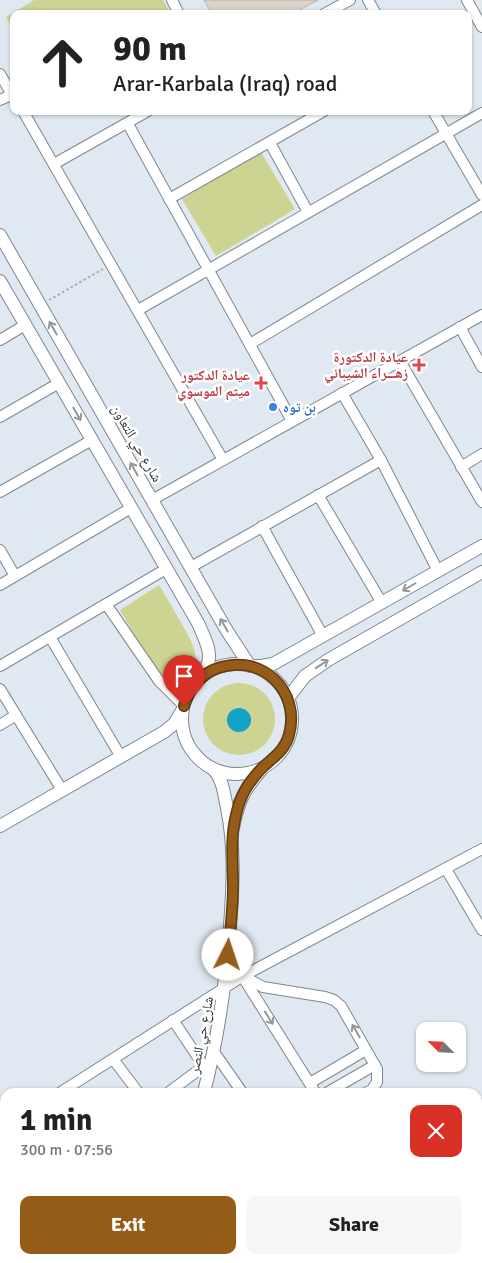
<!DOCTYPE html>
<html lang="en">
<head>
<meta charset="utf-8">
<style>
	:root { --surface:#fff; --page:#f6f6f6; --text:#222; --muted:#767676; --accent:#955c19 }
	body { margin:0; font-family:Signika,"Noto Naskh Arabic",sans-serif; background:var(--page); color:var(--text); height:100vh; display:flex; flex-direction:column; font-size:19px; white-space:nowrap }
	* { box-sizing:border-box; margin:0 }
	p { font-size:16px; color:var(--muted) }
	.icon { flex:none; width:28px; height:28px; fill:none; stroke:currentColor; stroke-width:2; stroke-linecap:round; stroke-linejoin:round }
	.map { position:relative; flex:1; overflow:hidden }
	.panel { position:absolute; left:0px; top:1088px; width:482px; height:176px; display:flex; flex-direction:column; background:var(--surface); border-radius:15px 15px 0 0; box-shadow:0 1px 4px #0004 }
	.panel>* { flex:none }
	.guide { position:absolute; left:10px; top:10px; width:462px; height:105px; border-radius:10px; box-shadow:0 1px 4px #0004; background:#fff; color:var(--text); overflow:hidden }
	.needle { width:32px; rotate:294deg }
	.fabs { position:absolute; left:416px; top:1022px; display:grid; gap:10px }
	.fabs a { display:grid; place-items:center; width:50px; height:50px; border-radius:10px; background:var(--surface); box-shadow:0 1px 4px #0004; font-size:25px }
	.pin { position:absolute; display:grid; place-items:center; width:42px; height:42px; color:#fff; margin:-51px -21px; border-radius:50% 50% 50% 0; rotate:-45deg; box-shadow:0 0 5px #0007 }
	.pin .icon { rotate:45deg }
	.me { position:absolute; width:55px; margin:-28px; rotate:4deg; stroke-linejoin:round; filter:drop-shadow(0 0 4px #0008) }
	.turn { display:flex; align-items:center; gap:18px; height:105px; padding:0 20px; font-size:22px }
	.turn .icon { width:65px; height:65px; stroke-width:2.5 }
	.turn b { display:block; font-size:35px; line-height:42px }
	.round { display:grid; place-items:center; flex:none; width:52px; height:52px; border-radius:10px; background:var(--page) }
	.summary { display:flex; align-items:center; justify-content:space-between; height:85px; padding:0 20px }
	h1 { font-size:30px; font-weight:700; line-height:38px }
	.primary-button { display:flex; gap:10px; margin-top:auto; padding:10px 20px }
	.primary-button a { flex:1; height:58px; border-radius:10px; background:var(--accent); color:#fff; font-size:20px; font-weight:700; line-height:58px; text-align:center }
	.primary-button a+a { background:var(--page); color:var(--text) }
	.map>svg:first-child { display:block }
	.green { fill:#cdd390 }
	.water { fill:#13a3c6 }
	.building { fill:#dbd2ca; stroke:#bcb3ab }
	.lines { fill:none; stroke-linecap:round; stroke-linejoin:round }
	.minor-casing { stroke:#7e868e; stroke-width:12 }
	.major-casing { stroke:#7e868e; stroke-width:14 }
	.path { stroke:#a7aeb5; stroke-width:2; stroke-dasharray:2.5 2.5; stroke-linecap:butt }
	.minor { stroke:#fff; stroke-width:10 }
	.major { stroke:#fff; stroke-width:12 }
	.oneway { stroke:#949698 }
	.route-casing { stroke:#613c10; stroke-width:12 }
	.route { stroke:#955c19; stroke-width:9 }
	.health-dot { fill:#e0444e; stroke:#fff; stroke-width:2 }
	.shop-dot { fill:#3f7fe0; stroke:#fff; stroke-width:2 }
	.labels { text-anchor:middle; stroke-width:5; stroke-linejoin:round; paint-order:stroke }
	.health-label { font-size:14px; font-weight:bold; fill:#be3a42; stroke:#fff; text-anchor:end }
	.shop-label { font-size:14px; font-weight:bold; fill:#366cbe; stroke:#fff; text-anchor:start }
	.street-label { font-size:14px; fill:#2a2e31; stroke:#fff }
</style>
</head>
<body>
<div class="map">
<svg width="482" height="1263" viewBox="0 0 482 1263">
	<rect width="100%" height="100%" fill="#e0e9f2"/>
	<g class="green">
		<polygon points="34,0 163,0 171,14 14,14 14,30 6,17"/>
		<polygon points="261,152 295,209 216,256 182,199"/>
		<path d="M159,585C166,596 172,607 179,619C190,639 211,668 178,681L164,677L156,673L120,610Z"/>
		<circle cx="239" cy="719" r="36"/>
	</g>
	<circle class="water" cx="239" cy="720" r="12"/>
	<polygon class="building" points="204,0 318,0 292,14 212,14"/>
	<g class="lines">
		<defs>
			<g id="minor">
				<polyline points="172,0 179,14"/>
				<polyline points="368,0 376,14"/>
				<polyline points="467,0 482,27"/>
				<polyline points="324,14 350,0"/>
				<polyline points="0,74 12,95"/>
				<polyline points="0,100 12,95 14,98"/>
				<polyline points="23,111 223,460"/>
				<polyline points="433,111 482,195"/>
				<polyline points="128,124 292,421"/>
				<polyline points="270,143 308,212"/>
				<polyline points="54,164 148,111"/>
				<polyline points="169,199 324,111"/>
				<polyline points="138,310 482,113"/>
				<polyline points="460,327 482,367"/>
				<polyline points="0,340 25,325"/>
				<polyline points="250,344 482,205"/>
				<polyline points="400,361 482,502"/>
				<polyline points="342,393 381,460 438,571"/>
				<polyline points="0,417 59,383"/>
				<polyline points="461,467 482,454"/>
				<polyline points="0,492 92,440"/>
				<polyline points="318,495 382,603"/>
				<polyline points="152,500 482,315"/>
				<polyline points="262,526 323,636"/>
				<polyline points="0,550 15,576"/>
				<polyline points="191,567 381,460"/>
				<polyline points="0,585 131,508"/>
				<polyline points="106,604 159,681 184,706"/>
				<polyline points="50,637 121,757"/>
				<polyline points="0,666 166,569"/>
				<polyline points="0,689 62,790"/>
				<polyline points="0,725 16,715"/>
				<polyline points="446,869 482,930"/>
				<polyline points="243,976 263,987 325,997 334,1000 341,1006 377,1069 377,1082 372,1090 367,1092"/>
				<polyline points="244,979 315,1092"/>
				<polyline points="173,1020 209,1074"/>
				<polyline points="214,1052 242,1092"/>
				<polyline points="113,1059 138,1092"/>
				<polyline points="310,1083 366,1050"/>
				<polyline points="61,1092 243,976 482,849"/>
				<polyline points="169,1092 204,1066"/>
				<polyline points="328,1092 375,1065"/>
				<polyline points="0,1133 5,1140"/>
				<polyline points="478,1134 482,1131"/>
				<polyline points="478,1214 482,1211"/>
				<polyline points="90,1259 93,1263"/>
				<polyline points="176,1259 179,1263"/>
				<polyline points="361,1259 364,1263"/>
				<polyline points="287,1263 293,1259"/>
				<polyline points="406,1263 412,1259"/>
			</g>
			<g id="major">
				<polyline points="0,235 227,631 250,666 261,666 273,664 482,546"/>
				<path d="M0,281L198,623C209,648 217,660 196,683"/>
				<circle cx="237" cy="719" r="55"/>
				<polyline points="288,698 305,676 328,660 482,572"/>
				<polyline points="0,826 164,732 174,724 182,711"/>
				<path d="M233,828C238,802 244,789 262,769"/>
				<path d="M204,1092C218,1038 226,982 230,926C233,886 235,847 227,808C224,794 223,779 213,769"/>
				<polyline points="136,1263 138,1259"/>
				<polyline points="146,1263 148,1259"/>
			</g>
		</defs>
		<use href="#minor" class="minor-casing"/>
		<use href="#major" class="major-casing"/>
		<polyline class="path" points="49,300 103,269"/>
		<use href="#minor" class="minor"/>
		<use href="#major" class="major"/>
	</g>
	<defs><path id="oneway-shaft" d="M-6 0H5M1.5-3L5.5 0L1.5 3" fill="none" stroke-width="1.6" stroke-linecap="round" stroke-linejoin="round" transform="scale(1.25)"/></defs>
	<g class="oneway">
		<use href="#oneway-shaft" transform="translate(53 328) rotate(-120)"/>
		<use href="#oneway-shaft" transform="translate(77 414) rotate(60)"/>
		<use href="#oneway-shaft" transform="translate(134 469) rotate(-120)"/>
		<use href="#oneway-shaft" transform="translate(409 587) rotate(150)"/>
		<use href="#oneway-shaft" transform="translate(224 625) rotate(-120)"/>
		<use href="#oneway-shaft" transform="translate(322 664) rotate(-33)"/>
		<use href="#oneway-shaft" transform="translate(269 1018) rotate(58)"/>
		<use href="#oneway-shaft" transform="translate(356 1031) rotate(-120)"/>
	</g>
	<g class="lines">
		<defs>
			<path id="route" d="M184,706C190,689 200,674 218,668C262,653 301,691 289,735C285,751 272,758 261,769C248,783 240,796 236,815C230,839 233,862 233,887C233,909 230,932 228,955"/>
		</defs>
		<use href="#route" class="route-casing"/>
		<use href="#route" class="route"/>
	</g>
	<g class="health-dot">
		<path d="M416.5 357.5h5v5h5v5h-5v5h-5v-5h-5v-5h5z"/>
		<path d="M258.5 375.5h5v5h5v5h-5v5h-5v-5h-5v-5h5z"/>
	</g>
	<circle class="shop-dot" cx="273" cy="407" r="5"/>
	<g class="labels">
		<g class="health-label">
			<text x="408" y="362">عيادة الدكتورة<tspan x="408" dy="16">زهـــراء الشيباني</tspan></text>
			<text x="250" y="380">عيادة الدكتور<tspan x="250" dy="16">ميثم الموسوي</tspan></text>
		</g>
		<g class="shop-label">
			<text x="283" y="412">بن توه</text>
		</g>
		<g class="street-label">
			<text transform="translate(137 443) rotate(60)" y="5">شارع حي التعاون</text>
			<text transform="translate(201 1035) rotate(-79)" y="5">شارع حي النصر</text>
		</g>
	</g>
</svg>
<div class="fabs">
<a><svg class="needle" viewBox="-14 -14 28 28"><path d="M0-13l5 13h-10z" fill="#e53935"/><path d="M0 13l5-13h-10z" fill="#767676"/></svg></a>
</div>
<div class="pin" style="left:184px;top:706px;background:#d93025"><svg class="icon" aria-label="arrive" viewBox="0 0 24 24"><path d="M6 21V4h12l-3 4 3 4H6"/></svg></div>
<svg class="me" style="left:228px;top:955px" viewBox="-20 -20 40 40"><circle r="19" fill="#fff"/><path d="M0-13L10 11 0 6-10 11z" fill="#955c19"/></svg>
<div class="guide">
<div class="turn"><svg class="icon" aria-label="ahead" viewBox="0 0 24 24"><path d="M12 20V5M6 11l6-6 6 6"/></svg><div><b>90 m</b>Arar-Karbala (Iraq) road</div></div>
</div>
<section class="panel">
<div class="summary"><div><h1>1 min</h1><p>300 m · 07:56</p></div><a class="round" style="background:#d93025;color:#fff"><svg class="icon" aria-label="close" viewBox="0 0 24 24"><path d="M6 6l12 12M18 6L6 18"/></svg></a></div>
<div class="primary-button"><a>Exit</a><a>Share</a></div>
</section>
</div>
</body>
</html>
